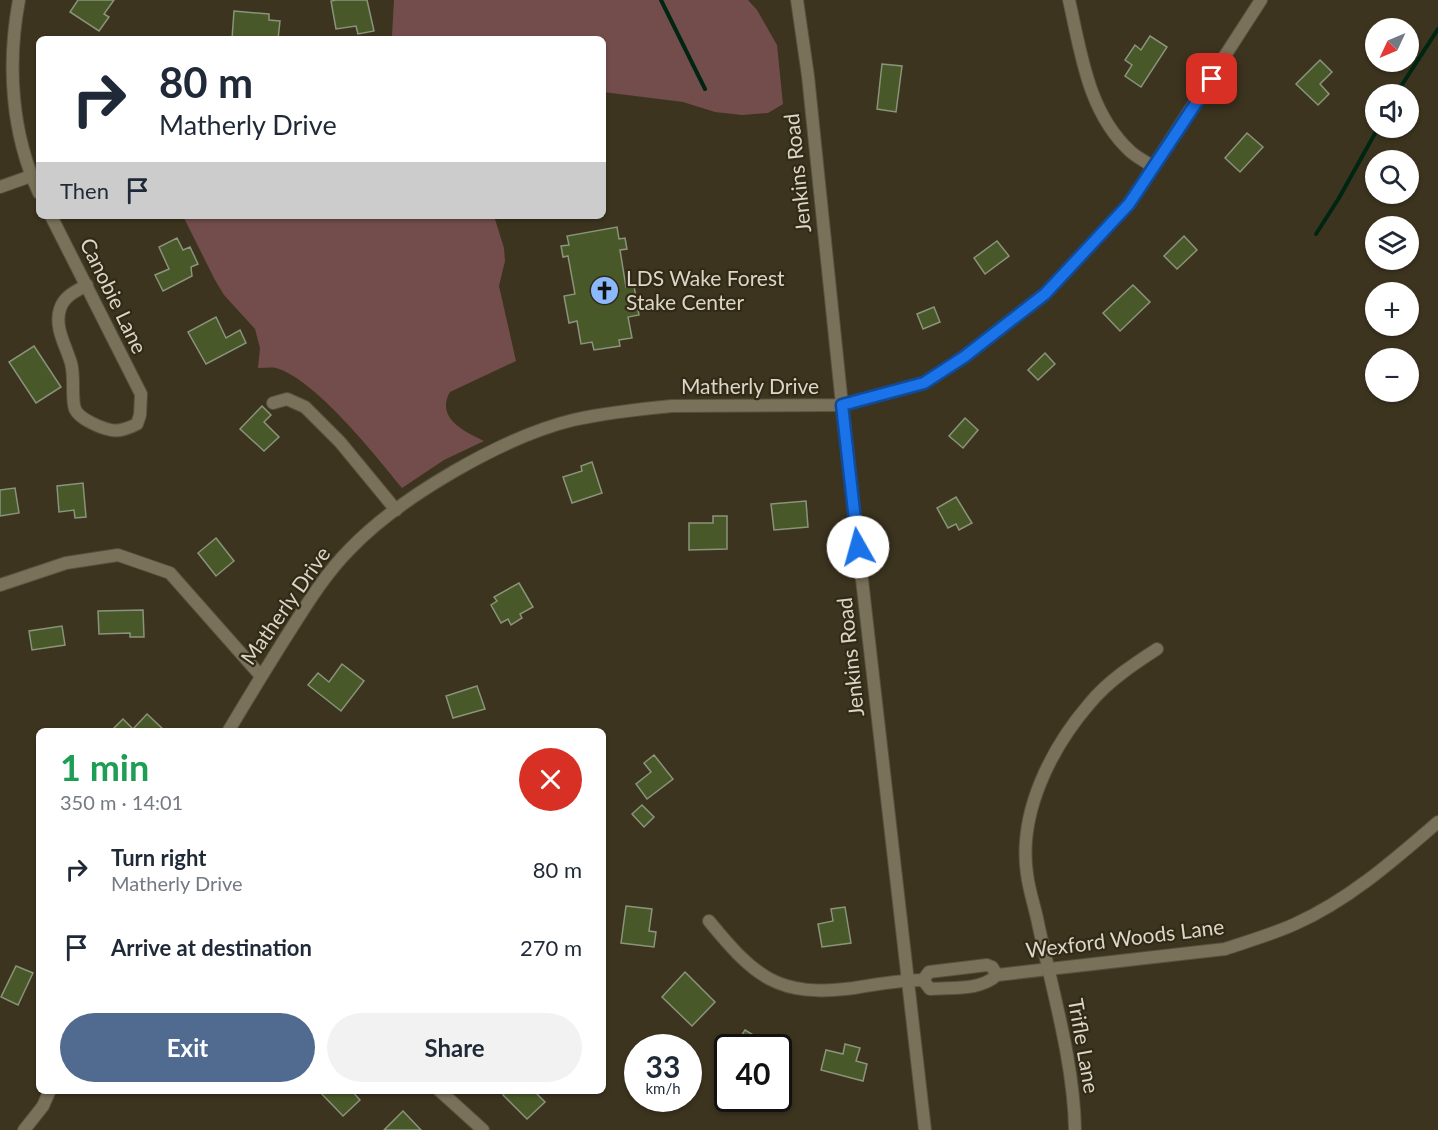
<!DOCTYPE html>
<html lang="en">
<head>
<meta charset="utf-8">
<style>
	:root { --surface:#fff; --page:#f2f2f3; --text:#1f2937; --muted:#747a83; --accent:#506a90 }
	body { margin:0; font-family:Lato,sans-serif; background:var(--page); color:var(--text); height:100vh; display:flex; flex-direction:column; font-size:22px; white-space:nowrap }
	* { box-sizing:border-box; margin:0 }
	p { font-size:20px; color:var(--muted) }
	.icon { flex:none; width:33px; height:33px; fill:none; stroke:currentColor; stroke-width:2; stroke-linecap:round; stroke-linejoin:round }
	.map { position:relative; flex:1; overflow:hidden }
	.sheet { position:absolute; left:36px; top:728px; width:570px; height:366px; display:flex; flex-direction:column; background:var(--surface); border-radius:9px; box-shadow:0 2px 4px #0004 }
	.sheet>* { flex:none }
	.banner { position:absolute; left:36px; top:36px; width:570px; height:183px; border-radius:9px; box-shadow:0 2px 4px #0004; background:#fff; color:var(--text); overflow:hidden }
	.needle { width:39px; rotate:226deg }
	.tools { position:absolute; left:1365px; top:18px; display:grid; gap:12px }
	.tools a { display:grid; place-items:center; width:54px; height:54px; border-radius:50%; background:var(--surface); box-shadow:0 2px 4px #0004; font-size:30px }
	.speed { position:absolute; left:624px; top:1034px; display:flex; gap:12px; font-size:30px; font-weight:700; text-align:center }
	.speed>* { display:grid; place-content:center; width:78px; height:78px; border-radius:50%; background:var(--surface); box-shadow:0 2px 4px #0004; line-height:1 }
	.speed small { font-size:15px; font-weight:400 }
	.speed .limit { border:3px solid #111; border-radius:9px; background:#fff; color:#111 }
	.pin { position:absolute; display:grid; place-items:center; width:51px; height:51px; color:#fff; margin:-26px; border-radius:12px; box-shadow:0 3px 9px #0006 }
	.me { position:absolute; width:66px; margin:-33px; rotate:353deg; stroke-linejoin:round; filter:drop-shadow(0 0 4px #0008) }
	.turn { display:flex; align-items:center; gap:21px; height:126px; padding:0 24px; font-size:27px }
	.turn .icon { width:78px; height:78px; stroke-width:2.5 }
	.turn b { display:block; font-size:42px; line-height:51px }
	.then { display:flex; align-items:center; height:57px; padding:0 24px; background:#0003; gap:12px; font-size:22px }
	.round { display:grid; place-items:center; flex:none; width:63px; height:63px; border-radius:32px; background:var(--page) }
	.summary { display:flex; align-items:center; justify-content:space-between; height:102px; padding:0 24px }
	h1 { font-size:36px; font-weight:700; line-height:45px; color:#1e9e55 }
	.primary-button { display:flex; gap:12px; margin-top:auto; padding:12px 24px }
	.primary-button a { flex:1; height:69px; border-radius:36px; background:var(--accent); color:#fff; font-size:24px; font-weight:700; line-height:69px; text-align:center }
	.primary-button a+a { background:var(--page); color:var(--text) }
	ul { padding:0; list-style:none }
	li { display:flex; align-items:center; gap:18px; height:78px; padding:0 24px }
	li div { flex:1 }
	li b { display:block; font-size:22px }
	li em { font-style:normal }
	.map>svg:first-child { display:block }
	.green { fill:#734d4b }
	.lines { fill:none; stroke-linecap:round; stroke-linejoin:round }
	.stream { stroke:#002613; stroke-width:4 }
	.building { fill:#495828; stroke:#8a937b; stroke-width:1.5 }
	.minor-casing { stroke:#57503e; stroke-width:14 }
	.minor { stroke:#797159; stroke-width:12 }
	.route-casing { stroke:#114b97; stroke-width:15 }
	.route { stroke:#1a73e8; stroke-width:10 }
	.labels { text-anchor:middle; stroke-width:4.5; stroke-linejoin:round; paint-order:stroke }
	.street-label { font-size:21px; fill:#dbd6ca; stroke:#322a15 }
	.poi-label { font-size:21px; fill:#dbd6ca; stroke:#322a15; text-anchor:start }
</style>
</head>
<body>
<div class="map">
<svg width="1438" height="1130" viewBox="0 0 1438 1130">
	<rect width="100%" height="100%" fill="#3c341f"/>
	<g class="green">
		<polygon points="394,0 748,0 757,10 777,45 783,104 768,113 742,115 715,112 683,102 603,92 603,39 388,39 392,36"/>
		<path d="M183,216H494L504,248L505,261L499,286L516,361L450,392C435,418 465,432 484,441L444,460L402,488C376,456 315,379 276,368C271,367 264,368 258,368L260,348L255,329L224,295L215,280Z"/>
	</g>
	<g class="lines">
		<g class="stream">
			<polyline points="661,0 705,89"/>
			<polyline points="1396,94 1438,29"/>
			<polyline points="1316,234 1339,198 1378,128"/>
		</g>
	</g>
	<g class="building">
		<polygon points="78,0 114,0 104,14 109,17 99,31 70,12"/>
		<polygon points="336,0 367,0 374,31 358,34 356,26 336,29 331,1"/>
		<polygon points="234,11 269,14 269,20 280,21 278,39 232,39"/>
		<polygon points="1150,36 1167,47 1141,87 1125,76 1132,65 1125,60 1135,45 1141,50"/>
		<polygon points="1320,60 1332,72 1320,84 1329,94 1318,105 1296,84"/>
		<polygon points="882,64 902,66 896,112 877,109"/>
		<polygon points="1247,133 1263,147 1240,172 1225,158"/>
		<polygon points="617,227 619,239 625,238 627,249 620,250 626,287 634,286 639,315 628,317 632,338 619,340 620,346 594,350 592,342 581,344 577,321 569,323 564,296 575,294 568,256 563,257 561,246 569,245 567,236"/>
		<polygon points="1184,236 1197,250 1177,269 1164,256"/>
		<polygon points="177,238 183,250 190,247 198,264 191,267 192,276 163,291 155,275 169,269 159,247"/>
		<polygon points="997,241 1009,256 985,274 974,258"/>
		<polygon points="1133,285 1150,302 1120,331 1103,313"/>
		<polygon points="934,307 940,322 923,329 917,314"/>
		<polygon points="216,317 226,338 240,330 246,343 206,364 188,332"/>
		<polygon points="34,346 61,387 36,403 9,362"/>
		<polygon points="1045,353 1055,364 1038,380 1028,370"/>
		<polygon points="262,406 271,415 264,422 279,437 264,451 240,429"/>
		<polygon points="965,418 978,430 963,448 949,436"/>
		<polygon points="592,462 602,493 572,503 563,477 582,471 581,466"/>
		<polygon points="83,483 86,517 75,518 74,510 59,512 57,486"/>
		<polygon points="15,488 19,513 0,516 0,490"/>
		<polygon points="956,497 972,523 959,530 956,524 948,528 937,508"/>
		<polygon points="806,501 808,527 774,530 771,504"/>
		<polygon points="713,516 727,516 727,549 689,550 689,523 713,523"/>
		<polygon points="216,538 234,561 216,576 198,553"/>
		<polygon points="519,583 533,607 520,614 522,618 511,625 508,619 501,623 491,605 497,601 494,597"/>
		<polygon points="143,610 144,637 130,637 130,633 99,634 98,611"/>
		<polygon points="62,626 65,645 32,650 29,631"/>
		<polygon points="342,664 364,681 341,711 308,685 318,673 329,682"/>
		<polygon points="477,686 485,709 453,718 446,696"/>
		<polygon points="147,714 164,730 112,730 123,719 133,729"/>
		<polygon points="654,755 673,779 647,799 636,784 651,772 644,763"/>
		<polygon points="642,805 654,817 644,827 632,814"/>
		<polygon points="626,906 652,909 649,931 656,932 654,947 621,943"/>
		<polygon points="845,907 851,943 822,947 818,924 833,921 831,909"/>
		<polygon points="16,966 33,973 18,1005 1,997"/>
		<polygon points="685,972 715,1002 692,1026 662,997"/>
		<polygon points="745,1030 773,1047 734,1047"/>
		<polygon points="845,1044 860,1048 856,1061 867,1064 863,1081 821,1070 826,1050 843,1054"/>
		<polygon points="318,1090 351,1090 360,1100 343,1116"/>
		<polygon points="508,1090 533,1090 545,1102 527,1119 503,1095"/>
		<polygon points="403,1111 421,1130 384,1130"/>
	</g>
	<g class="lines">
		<defs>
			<g id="minor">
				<path d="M19,0C7,64 11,133 39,193"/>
				<polyline points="797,0 808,76 842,405 925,1130"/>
				<path d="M1069,0C1081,53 1088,113 1131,152C1138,158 1146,162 1154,167"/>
				<polyline points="0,187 31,176"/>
				<path d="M51,216L141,394L140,415L137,424C129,428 120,432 111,430C101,428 79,419 75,409C71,398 75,377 71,363C66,346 54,327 60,309C64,296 76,291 87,285"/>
				<polyline points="273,403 287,399 305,407 340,442 396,510"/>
				<polyline points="0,585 66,563 118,555 170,573 261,676"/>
				<path d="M229,730C250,695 271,660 293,626C310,599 328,571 350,549C400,497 503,437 573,420C605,413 640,409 672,406L842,405L924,383L964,357L1045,294L1129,204L1261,0"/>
				<path d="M709,921C755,977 778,998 854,988C877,984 900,980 923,980L930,989C952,987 980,991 997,975L1225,949C1249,941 1273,934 1295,924C1349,900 1394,860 1438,822"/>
				<polyline points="923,980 929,972 987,965 992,967 997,975"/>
				<polyline points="439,1090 483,1130"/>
				<polyline points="24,1130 43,1106 50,1090"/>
				<path d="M1075,1130C1074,1063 1052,989 1038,923C1035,907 1029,891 1027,874C1018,813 1051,748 1090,703C1108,681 1134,664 1157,649"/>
			</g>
		</defs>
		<use href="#minor" class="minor-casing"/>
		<use href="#minor" class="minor"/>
	</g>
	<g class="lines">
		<defs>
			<polyline id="route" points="858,547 842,405 924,383 964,357 1045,294 1129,204 1212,79"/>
		</defs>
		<use href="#route" class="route-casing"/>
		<use href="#route" class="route"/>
	</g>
	<defs>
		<symbol id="church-disc" viewBox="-11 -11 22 22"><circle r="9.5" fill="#8cb9fc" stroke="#322a15"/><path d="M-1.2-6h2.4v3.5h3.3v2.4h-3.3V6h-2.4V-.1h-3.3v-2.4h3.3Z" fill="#111"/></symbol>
	</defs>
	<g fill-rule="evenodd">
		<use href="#church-disc" x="588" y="274" width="33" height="33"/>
	</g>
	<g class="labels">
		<g class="street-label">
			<text transform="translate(798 173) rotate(-96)" y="7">Jenkins Road</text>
			<text transform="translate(113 296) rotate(64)" y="7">Canobie Lane</text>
			<text x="750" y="394">Matherly Drive</text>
			<text transform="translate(286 606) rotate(-55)" y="7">Matherly Drive</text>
			<text transform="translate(851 657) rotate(-96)" y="7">Jenkins Road</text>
			<text transform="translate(1125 939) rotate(-7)" y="7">Wexford Woods Lane</text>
			<text transform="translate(1083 1046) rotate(80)" y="7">Trifle Lane</text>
		</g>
		<g class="poi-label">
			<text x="626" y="286">LDS Wake Forest<tspan x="626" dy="24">Stake Center</tspan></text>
		</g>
	</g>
</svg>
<div class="tools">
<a><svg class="needle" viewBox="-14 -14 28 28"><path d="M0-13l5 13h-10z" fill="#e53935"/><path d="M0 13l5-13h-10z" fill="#747a83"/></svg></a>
<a><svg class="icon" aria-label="sound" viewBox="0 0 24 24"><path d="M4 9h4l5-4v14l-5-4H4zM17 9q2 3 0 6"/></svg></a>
<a><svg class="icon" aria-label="search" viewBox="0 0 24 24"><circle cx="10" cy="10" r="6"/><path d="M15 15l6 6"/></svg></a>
<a><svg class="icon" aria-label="layers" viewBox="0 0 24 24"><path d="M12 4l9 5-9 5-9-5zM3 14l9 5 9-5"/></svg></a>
<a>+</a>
<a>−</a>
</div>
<div class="speed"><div>33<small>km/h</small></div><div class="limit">40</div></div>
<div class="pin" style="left:1212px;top:79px;background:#d93025"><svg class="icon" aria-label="arrive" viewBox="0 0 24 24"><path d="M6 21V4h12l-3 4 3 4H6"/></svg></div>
<svg class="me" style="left:858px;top:547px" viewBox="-20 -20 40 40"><circle r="19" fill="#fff"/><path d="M0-13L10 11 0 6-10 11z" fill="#1a73e8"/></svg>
<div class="banner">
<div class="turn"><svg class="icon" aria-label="right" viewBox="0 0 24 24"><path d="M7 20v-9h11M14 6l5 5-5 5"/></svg><div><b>80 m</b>Matherly Drive</div></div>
<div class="then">Then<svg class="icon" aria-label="arrive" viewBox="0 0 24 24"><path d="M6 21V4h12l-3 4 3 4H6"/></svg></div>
</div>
<section class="sheet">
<div class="summary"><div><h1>1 min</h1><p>350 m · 14:01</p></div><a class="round" style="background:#d93025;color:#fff"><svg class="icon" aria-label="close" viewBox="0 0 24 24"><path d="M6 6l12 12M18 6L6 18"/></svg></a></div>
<ul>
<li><svg class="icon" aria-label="right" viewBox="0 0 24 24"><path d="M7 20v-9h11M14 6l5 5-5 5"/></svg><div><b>Turn right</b><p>Matherly Drive</p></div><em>80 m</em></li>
<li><svg class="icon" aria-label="arrive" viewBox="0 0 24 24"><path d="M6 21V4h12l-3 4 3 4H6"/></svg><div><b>Arrive at destination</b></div><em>270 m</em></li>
</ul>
<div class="primary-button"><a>Exit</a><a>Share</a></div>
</section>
</div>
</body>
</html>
